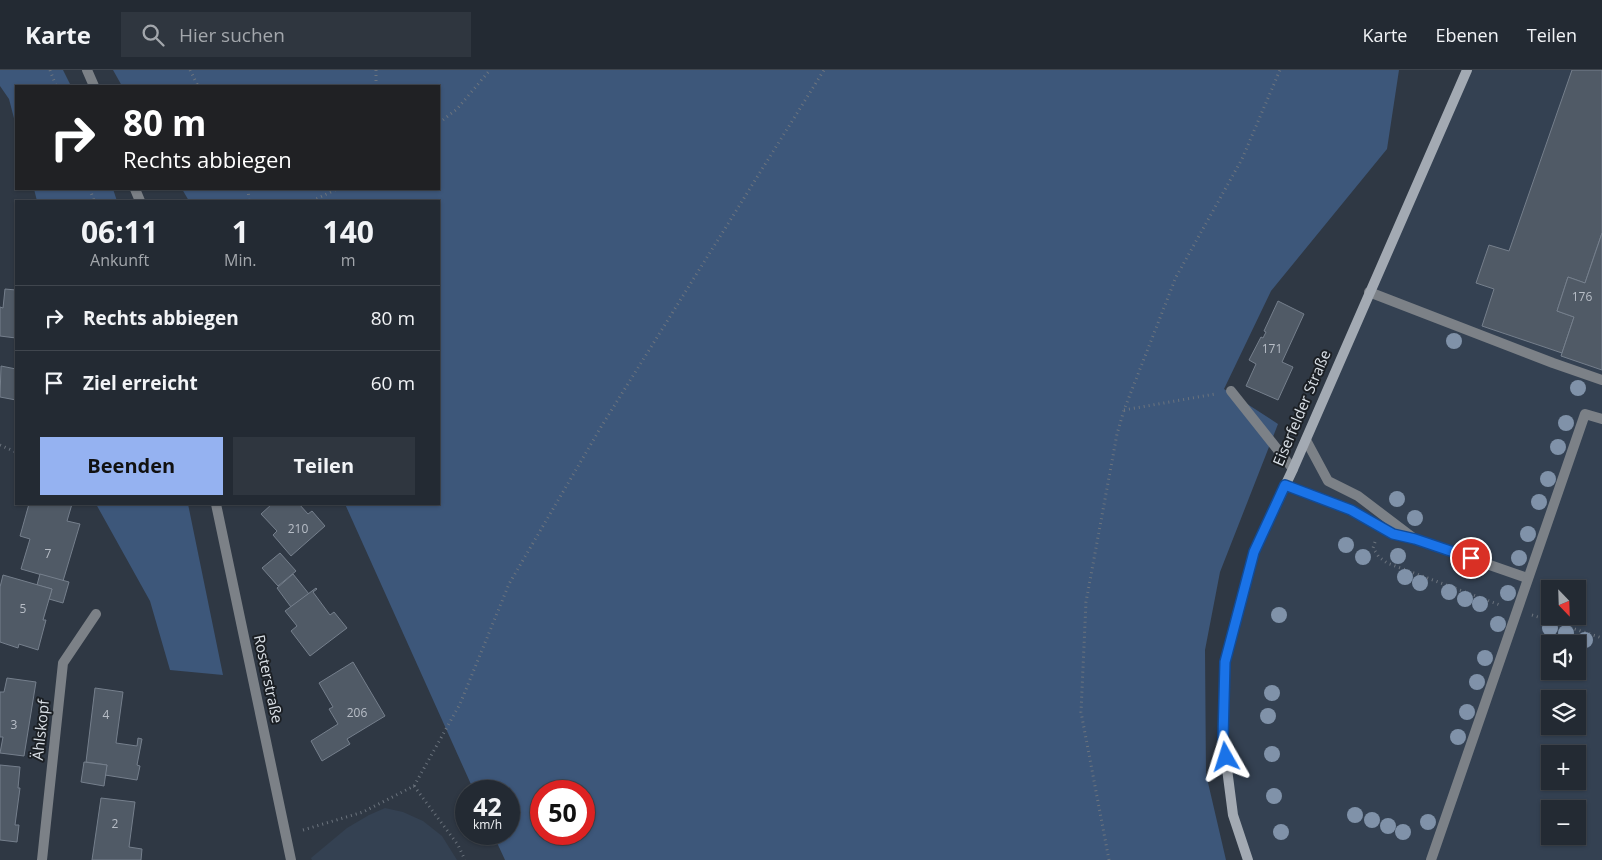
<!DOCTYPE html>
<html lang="de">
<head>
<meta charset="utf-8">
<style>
	:root { --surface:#232a33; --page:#2f363f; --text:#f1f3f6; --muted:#a3a7ac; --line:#40464e; --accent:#95b2f1 }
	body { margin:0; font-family:"Open Sans",sans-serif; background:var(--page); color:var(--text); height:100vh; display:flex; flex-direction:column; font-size:19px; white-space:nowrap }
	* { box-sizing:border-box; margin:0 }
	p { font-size:16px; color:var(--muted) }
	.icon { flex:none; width:28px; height:28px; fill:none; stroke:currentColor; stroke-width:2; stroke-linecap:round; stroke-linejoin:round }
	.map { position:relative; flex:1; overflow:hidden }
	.drawer { position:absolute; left:15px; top:130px; width:425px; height:305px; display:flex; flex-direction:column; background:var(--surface); border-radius:0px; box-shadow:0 1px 4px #0004,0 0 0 1px var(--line) }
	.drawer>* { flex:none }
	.hud { position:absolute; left:15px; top:15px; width:425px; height:105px; border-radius:0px; box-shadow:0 1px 4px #0004,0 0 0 1px var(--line); background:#202124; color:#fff; overflow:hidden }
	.needle { width:32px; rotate:157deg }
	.buttons { position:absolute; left:1541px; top:510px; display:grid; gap:10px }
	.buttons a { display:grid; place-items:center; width:45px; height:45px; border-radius:0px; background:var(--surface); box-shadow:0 1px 4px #0004,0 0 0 1px var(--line); font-size:25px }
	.speed { position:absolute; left:455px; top:710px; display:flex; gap:10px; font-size:25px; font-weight:700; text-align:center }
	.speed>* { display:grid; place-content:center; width:65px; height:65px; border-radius:50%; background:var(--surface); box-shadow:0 1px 4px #0004,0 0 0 1px var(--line); line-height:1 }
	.speed small { font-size:12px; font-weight:400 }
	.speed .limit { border:8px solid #d22; background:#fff; color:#111 }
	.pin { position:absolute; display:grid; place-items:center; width:42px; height:42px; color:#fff; margin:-21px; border:2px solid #fff; border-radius:50%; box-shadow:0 1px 5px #0007 }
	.me { position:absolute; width:55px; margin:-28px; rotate:354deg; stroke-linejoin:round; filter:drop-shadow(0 0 4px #0008) }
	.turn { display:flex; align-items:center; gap:18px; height:105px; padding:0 25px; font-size:22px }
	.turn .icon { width:65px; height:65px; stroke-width:2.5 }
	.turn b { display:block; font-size:35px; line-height:42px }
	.eta { display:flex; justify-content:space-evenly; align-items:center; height:85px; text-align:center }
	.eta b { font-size:30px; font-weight:700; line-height:35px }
	.primary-button { display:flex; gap:10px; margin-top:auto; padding:10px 25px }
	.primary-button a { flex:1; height:58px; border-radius:0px; background:var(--accent); color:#111; font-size:20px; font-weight:700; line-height:58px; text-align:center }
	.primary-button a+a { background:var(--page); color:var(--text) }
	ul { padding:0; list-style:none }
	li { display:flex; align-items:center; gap:15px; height:65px; padding:0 25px; border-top:1px solid var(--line) }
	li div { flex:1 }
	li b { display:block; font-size:19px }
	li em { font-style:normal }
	header { display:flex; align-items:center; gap:30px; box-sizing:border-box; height:70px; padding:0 25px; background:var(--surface); border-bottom:1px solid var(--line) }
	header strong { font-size:24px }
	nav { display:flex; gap:28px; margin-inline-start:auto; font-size:18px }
	.search { width:350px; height:45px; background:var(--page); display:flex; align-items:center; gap:12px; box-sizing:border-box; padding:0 18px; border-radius:0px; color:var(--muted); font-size:19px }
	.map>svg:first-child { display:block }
	.built { fill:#344152; fill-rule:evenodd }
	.green { fill:#3d577a; fill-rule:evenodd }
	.building { fill:#505a66; stroke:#757f8c }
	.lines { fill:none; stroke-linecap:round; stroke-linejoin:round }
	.path { stroke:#6c747e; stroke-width:3; stroke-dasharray:1 4; stroke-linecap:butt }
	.service { stroke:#7c8187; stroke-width:10 }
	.minor { stroke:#7c8187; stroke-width:10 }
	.tertiary { stroke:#7c8187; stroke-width:10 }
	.secondary { stroke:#a3aab3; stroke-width:10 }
	.tree { fill:#8092a9 }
	.route-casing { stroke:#114b97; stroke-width:12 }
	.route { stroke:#1a73e8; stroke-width:9 }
	.labels { text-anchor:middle; stroke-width:4; stroke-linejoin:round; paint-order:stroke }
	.number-label { font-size:12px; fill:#b8bec7 }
	.street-label { font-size:15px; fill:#dae0e7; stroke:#1b1f24 }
</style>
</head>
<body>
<header>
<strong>Karte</strong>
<div class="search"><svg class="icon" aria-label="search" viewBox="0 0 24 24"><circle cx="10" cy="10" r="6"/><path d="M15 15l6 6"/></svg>Hier suchen</div>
<nav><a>Karte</a><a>Ebenen</a><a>Teilen</a></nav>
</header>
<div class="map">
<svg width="1602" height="790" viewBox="0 0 1602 790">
	<rect width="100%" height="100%" fill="#2f3844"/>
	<g class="built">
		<path d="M1467,0H1602V790H1248L1233,745L1223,668L1225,592L1254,482ZM1550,519H1578V546H1550ZM1550,574H1578V601H1550ZM1550,629H1578V656H1550ZM1550,684H1578V711H1550ZM1550,739H1578V766H1550Z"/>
		<polygon points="385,738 403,742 423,751 442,766 457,790 312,790 311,788 347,758 369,745"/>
	</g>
	<g class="green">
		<polygon points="0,0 63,0 71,16 16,16 16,56 9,29 0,16"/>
		<path d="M113,0H1399L1387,79L1271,221L1224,319L1278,354L1220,502L1205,580L1206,704L1226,790H505L493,764H509V721H474L345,434H439V131H189L182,119H439V16H122ZM541,721H584V764H541Z"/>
		<polygon points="34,119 113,119 117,131 37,131"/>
		<polygon points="96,434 188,434 223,605 170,600 150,531"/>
	</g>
	<g class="building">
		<polygon points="1572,0 1602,0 1602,163 1585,213 1568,207 1557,241 1574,247 1562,283 1482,256 1494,219 1476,213 1489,175 1509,181"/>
		<polygon points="1602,163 1602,300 1561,286 1574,247 1557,241 1568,207 1585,213"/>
		<polygon points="5,219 16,220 16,268 0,266 0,237 3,238"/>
		<polygon points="1278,231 1304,244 1282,292 1293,297 1278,330 1246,316 1256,294 1249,290 1261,267 1263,268 1266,262 1264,261"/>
		<polygon points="1,296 16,299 16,330 0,327"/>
		<polygon points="29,434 72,434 67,451 80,454 63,511 21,499 30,469 20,466"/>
		<polygon points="272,434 299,434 308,444 312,441 325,456 291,486 273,465 277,461 261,444"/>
		<polygon points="280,483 296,501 278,516 262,498"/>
		<polygon points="40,504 69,512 63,533 49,529 52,519 37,515"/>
		<polygon points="293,504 309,524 291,537 277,518"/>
		<polygon points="3,505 52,519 43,550 46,550 38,580 19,574 18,578 0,572 0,517"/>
		<polygon points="316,518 317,519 313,522 330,545 334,542 347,558 310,586 291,561 297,556 285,541"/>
		<polygon points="353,592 385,646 347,669 350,674 322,691 311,671 338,654 329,639 333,637 319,613"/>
		<polygon points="7,608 36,612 24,686 0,683 3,667 0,667 0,622 4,622"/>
		<polygon points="95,618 123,622 116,673 137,676 138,668 142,669 137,695 140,696 137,710 105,705 107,695 86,692"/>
		<polygon points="84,692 107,695 104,716 81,712"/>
		<polygon points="0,695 20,697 18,718 20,718 15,755 19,755 17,772 0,770"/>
		<polygon points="101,728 135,732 129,777 142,779 141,790 92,790"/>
	</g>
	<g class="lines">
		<g class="path">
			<polyline points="50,0 56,16"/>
			<polyline points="190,0 198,16"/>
			<polyline points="376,0 376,16"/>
			<polyline points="439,53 457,39 490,0"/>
			<polyline points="90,119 94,131"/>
			<polyline points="248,119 249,131"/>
			<polyline points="312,131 337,119"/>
			<polyline points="1124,340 1215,324"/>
			<polyline points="0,375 16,382"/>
			<polyline points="1375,472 1373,478 1379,487 1387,493 1500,535"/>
			<polyline points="1532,545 1602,568"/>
			<polyline points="414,716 458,775 465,790"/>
			<polyline points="303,760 363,742 414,716 460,634 509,514 601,357 824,0"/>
			<polyline points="1109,790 1081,642 1086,532 1117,364 1124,340 1176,207 1242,89 1280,0"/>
		</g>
		<g class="service">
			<polyline points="1369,222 1553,293 1602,310"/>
			<polyline points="1231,321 1293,399"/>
			<polyline points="1306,370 1328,411 1358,426 1412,467"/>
			<polyline points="1285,415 1351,440 1393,464 1415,469 1527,508"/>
			<polyline points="1431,790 1585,344 1602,349"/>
		</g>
		<polyline class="minor" points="42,790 63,593 96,544"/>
		<g class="tertiary">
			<polyline points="87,0 94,16"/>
			<polyline points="135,119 140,131"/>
			<polyline points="216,434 291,790"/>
		</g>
		<polyline class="secondary" points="1248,790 1233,745 1223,668 1225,592 1254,482 1293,399 1467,0"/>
	</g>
	<g class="tree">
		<circle cx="1454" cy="271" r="8"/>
		<circle cx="1578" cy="318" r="8"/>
		<circle cx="1566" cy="353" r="8"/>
		<circle cx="1558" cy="377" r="8"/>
		<circle cx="1548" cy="409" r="8"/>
		<circle cx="1397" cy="429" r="8"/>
		<circle cx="1539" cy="432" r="8"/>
		<circle cx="1415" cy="448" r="8"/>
		<circle cx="1528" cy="464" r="8"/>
		<circle cx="1346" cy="475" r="8"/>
		<circle cx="1398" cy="486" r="8"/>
		<circle cx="1363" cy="487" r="8"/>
		<circle cx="1519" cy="488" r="8"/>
		<circle cx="1405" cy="507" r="8"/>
		<circle cx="1420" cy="513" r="8"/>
		<circle cx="1449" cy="522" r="8"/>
		<circle cx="1508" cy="523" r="8"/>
		<circle cx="1465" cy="529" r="8"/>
		<circle cx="1480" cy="534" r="8"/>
		<circle cx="1279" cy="545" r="8"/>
		<circle cx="1498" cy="554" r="8"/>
		<circle cx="1550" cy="558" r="8"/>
		<circle cx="1566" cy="563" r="8"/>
		<circle cx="1585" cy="570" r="8"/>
		<circle cx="1485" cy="588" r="8"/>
		<circle cx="1477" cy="612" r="8"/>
		<circle cx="1272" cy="623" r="8"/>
		<circle cx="1467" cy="642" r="8"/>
		<circle cx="1268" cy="646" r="8"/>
		<circle cx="1458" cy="667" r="8"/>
		<circle cx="1272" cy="684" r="8"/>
		<circle cx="1274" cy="726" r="8"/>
		<circle cx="1355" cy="745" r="8"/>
		<circle cx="1372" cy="750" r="8"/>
		<circle cx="1428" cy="752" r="8"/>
		<circle cx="1388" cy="756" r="8"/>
		<circle cx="1281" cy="762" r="8"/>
		<circle cx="1403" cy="762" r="8"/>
	</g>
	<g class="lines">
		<defs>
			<polyline id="route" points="1226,687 1223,668 1225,592 1254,482 1285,415 1351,440 1393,464 1415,469 1471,488"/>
		</defs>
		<use href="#route" class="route-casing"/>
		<use href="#route" class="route"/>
	</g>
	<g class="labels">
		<g class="number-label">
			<text x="1582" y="231">176</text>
			<text x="1272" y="283">171</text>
			<text x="298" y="463">210</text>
			<text x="48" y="488">7</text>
			<text x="23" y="543">5</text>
			<text x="357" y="647">206</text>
			<text x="106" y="649">4</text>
			<text x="14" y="659">3</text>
			<text x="115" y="758">2</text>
		</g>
		<g class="street-label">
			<text transform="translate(1302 338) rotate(-67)" y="5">Eiserfelder Straße</text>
			<text transform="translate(268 609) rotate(78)" y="5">Rosterstraße</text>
			<text transform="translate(41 660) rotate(-84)" y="5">Ählskopf</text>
		</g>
	</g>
</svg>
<div class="buttons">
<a><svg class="needle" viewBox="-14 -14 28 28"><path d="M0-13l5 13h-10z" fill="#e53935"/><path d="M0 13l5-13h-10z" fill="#a3a7ac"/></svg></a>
<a><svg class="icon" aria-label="sound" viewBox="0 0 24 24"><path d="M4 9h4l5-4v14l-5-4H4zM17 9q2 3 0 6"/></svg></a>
<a><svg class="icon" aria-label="layers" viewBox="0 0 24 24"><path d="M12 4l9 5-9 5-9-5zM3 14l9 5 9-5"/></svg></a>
<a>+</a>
<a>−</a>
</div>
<div class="speed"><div>42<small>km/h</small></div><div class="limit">50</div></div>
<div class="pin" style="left:1471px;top:488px;background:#d93025"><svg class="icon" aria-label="arrive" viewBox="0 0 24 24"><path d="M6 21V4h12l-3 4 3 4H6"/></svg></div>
<svg class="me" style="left:1226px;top:687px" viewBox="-20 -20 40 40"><path d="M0-17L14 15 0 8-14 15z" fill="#1a73e8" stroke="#fff" stroke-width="4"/></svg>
<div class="hud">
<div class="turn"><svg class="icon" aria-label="right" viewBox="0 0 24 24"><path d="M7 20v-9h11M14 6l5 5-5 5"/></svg><div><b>80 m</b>Rechts abbiegen</div></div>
</div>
<section class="drawer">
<div class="eta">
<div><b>06:11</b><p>Ankunft</p></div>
<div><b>1</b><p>Min.</p></div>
<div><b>140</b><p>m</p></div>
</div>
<ul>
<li><svg class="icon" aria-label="right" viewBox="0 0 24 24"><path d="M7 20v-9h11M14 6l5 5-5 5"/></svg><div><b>Rechts abbiegen</b></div><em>80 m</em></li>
<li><svg class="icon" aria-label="arrive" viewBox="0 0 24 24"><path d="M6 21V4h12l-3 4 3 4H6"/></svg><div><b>Ziel erreicht</b></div><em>60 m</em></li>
</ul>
<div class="primary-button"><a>Beenden</a><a>Teilen</a></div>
</section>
</div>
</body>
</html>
